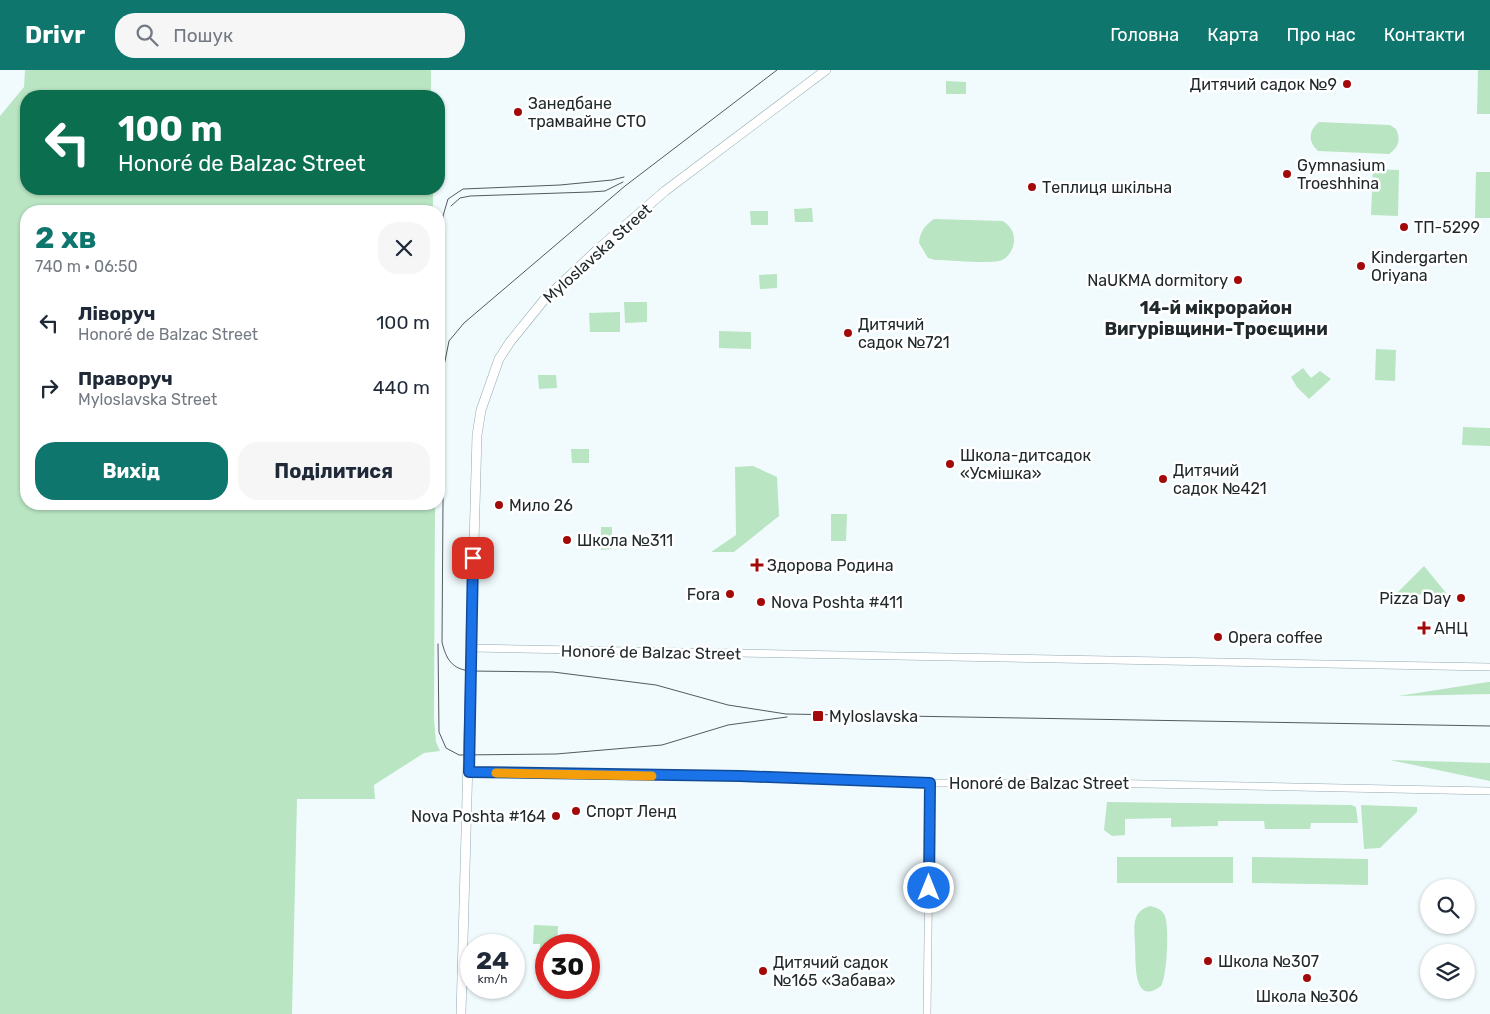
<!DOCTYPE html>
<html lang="uk">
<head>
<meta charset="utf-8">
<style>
	:root { --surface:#fff; --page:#f6f6f7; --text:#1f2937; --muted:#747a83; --accent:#0f766e }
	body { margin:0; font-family:Rubik,sans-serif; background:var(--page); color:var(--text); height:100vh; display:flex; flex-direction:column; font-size:19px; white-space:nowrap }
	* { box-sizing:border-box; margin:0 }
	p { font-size:16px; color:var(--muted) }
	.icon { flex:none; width:28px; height:28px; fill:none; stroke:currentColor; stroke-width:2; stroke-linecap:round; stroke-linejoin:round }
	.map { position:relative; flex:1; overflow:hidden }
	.side { position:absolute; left:20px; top:135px; width:425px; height:305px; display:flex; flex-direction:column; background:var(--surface); border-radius:20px; box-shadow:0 1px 4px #0004 }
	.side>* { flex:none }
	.top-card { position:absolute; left:20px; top:20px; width:425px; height:105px; border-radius:20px; box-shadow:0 1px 4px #0004; background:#0b6e4f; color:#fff; overflow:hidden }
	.controls { position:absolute; left:1420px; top:809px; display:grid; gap:10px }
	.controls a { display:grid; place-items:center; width:55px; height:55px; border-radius:50%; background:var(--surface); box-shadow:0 1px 4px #0004; font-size:25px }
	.speed { position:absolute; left:460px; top:864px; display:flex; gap:10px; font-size:25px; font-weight:700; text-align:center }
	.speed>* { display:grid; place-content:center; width:65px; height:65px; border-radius:50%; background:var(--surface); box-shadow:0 1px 4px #0004; line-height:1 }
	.speed small { font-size:12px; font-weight:400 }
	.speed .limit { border:8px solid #d22; background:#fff; color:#111 }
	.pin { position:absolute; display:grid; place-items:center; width:42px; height:42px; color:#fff; margin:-21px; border-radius:10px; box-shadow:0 2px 8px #0006 }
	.me { position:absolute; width:55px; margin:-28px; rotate:0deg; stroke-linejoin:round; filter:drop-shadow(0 0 4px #0008) }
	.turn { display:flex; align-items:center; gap:18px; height:105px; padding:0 15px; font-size:22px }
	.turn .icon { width:65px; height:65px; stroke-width:2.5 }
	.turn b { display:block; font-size:35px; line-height:42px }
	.round { display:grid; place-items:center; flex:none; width:52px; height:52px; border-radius:20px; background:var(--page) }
	.head { display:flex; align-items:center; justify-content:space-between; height:85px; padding:0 15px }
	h1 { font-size:30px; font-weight:700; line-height:38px; color:var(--accent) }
	.action { display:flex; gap:10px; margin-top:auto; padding:10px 15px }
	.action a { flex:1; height:58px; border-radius:20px; background:var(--accent); color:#fff; font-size:20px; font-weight:700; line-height:58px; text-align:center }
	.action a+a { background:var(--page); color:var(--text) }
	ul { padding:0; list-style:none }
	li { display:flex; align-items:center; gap:15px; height:65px; padding:0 15px }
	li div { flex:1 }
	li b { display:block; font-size:19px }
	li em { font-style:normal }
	header { display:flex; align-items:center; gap:30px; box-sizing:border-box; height:70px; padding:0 25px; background:var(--accent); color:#fff }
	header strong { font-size:24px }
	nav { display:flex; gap:28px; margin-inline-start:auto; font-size:18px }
	.search { width:350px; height:45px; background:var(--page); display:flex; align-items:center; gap:12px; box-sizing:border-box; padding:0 18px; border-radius:20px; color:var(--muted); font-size:19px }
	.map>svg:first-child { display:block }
	.green { fill:#b9e5c3 }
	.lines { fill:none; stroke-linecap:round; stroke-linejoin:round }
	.minor-casing { stroke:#93aab2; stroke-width:8 }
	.major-casing { stroke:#93aab2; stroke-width:10 }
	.minor { stroke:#fff; stroke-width:7 }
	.major { stroke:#fff; stroke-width:9 }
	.tram { stroke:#515b5e; stroke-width:1 }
	.route-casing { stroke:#114b97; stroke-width:12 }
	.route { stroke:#1a73e8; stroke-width:9 }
	.slow { stroke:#f59e0b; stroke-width:9 }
	.poi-dot { fill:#a20a09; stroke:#fff; stroke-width:2 }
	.labels { text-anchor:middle; stroke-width:5; stroke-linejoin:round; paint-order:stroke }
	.poi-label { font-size:16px; fill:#20292c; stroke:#fff; text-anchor:start }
	.street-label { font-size:16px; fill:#20292c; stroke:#fff }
	.neighbourhood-label { font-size:18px; font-weight:bold; fill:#20292c; stroke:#fff }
</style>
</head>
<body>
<header>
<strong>Drivr</strong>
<div class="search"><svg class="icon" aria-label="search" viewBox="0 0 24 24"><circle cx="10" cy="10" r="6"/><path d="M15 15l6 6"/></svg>Пошук</div>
<nav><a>Головна</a><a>Карта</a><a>Про нас</a><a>Контакти</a></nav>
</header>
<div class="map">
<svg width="1490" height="944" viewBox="0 0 1490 944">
	<rect width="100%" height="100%" fill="#f1fbfe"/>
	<g class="green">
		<polygon points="25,0 431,0 431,26 26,26 26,119 433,119 433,141 26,141 26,434 435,434 434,649 436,672 440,681 424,683 374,715 375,729 297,729 292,944 0,944 0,46 24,17"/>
		<polygon points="1478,0 1490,0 1490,44 1477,44"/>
		<polygon points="946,11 966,12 966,24 946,24"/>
		<path d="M1319,52L1390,55L1396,59C1401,69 1399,77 1389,84L1318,81C1308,72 1308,61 1319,52Z"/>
		<polygon points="1373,99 1399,100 1398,146 1371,145"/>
		<polygon points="1476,102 1490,102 1490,148 1475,148"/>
		<polygon points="812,138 813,152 795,152 794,139"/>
		<polygon points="750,141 768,141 768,155 751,155"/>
		<path d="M934,149L1003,151C1010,156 1014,161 1014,170C1014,179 1008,189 999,191C985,194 951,190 935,190L928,188L919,173C920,162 924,156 934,149Z"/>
		<polygon points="777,204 777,218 760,219 759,205"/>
		<polygon points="624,232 647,232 647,252 625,253"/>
		<polygon points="620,242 620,262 590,262 589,243"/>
		<polygon points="719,261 751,262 751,279 719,278"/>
		<polygon points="1376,279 1396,280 1395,311 1375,310"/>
		<polygon points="1303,298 1311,308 1320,301 1331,309 1309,329 1297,317 1291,307"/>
		<polygon points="538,305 556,305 557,318 539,319"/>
		<polygon points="1463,357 1490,358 1490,376 1462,375"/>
		<polygon points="571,379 589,379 589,393 572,393"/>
		<polygon points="753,396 777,407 779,446 734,482 711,482 736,465 735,397"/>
		<polygon points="831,444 847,444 846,471 831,471"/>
		<polygon points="601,457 612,457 612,479 601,480"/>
		<polygon points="1424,496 1447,524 1395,525"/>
		<polygon points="1488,612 1490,612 1490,624 1398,626"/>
		<polygon points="1390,690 1490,693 1490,711"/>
		<polygon points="1107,732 1351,735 1356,737 1358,753 1311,753 1310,759 1265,759 1264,751 1218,751 1218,756 1171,757 1171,748 1125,749 1125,765 1112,766 1104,760"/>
		<polygon points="1361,735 1417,737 1417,742 1380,778 1364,779"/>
		<rect x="1117" y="787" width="116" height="26"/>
		<polygon points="1252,787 1368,789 1368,815 1252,813"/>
		<path d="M1150,836C1155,837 1161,839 1164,844C1170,853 1167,907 1161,916C1132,938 1136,889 1135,875C1135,867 1133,855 1136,848C1138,841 1144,838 1150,836Z"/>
		<polygon points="534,855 558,856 557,875 546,875 546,905 539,905 540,874 533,874"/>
	</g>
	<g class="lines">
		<defs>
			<g id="minor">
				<polyline points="471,578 1490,597"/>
				<polyline points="469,703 741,706 930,713 1097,713 1490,721"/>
				<polyline points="927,944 930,713"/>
			</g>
			<polyline id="major" points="461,944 477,365 481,340 499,289 510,272 544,230 597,180 665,121 826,0"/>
		</defs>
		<use href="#minor" class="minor-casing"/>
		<use href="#major" class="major-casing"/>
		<use href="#minor" class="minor"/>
		<use href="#major" class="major"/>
		<g class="tram">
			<path d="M777,0L625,116L464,253L449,271L444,296L442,572C446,589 452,599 470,601L553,602L656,615L728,635L786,644L1490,656"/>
			<polyline points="451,136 460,128 470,126 590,122 605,121 623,112"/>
			<polyline points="442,284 443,146 448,129 463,119 560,115 612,110 624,107"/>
			<polyline points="438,574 439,662 446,678 459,685 556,684 662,675 728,655 787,647"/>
		</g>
	</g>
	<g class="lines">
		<defs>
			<polyline id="route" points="473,488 469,702 740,706 930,713 929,818"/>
		</defs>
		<use href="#route" class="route-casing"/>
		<use href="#route" class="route"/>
		<polyline class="slow" points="496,703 652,706"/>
	</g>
	<g class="poi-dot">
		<circle cx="1347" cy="14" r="5"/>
		<circle cx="518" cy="42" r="5"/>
		<circle cx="1287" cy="104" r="5"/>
		<circle cx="1032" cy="117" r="5"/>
		<circle cx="1404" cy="157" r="5"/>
		<circle cx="1361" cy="196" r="5"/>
		<circle cx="1238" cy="210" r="5"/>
		<circle cx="848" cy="263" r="5"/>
		<circle cx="950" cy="394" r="5"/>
		<circle cx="1163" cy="409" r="5"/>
		<circle cx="499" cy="435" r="5"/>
		<circle cx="567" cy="470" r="5"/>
		<path d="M754.5 487.5h5v5h5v5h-5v5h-5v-5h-5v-5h5z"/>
		<circle cx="730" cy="524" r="5"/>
		<circle cx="1461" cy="528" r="5"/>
		<circle cx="761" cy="532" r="5"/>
		<path d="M1421.5 550.5h5v5h5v5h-5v5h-5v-5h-5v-5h5z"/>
		<circle cx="1218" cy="567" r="5"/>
		<rect x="812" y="640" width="12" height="12" rx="2.5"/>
		<circle cx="576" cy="741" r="5"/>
		<circle cx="556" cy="746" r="5"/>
		<circle cx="1208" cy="891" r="5"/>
		<circle cx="763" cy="901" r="5"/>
		<circle cx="1307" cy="908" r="5"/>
	</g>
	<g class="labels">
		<g class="poi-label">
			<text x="1337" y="20" text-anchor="end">Дитячий садок №9</text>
			<text x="528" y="39">Занедбане<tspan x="528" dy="18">трамвайне СТО</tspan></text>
			<text x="1297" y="101">Gymnasium<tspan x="1297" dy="18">Troeshhina</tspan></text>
			<text x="1042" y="123">Теплиця шкільна</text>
			<text x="1414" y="163">ТП-5299</text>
			<text x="1371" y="193">Kindergarten<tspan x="1371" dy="18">Oriyana</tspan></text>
			<text x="1228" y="216" text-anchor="end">NaUKMA dormitory</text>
			<text x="858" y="260">Дитячий<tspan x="858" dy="18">садок №721</tspan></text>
			<text x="960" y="391">Школа-дитсадок<tspan x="960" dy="18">«Усмішка»</tspan></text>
			<text x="1173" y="406">Дитячий<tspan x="1173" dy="18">садок №421</tspan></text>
			<text x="509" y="441">Мило 26</text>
			<text x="577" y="476">Школа №311</text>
			<text x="767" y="501">Здорова Родина</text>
			<text x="720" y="530" text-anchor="end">Fora</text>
			<text x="1451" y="534" text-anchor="end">Pizza Day</text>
			<text x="771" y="538">Nova Poshta #411</text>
			<text x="1434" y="564">АНЦ</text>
			<text x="1228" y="573">Opera coffee</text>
			<text x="829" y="652">Myloslavska</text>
			<text x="586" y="747">Спорт Ленд</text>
			<text x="546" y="752" text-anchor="end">Nova Poshta #164</text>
			<text x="1218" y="897">Школа №307</text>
			<text x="773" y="898">Дитячий садок<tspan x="773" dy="18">№165 «Забава»</tspan></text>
			<text x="1307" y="932" text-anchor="middle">Школа №306</text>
		</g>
		<g class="street-label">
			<text transform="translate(597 183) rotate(-42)" y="6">Myloslavska Street</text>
			<text transform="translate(651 582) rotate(1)" y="6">Honoré de Balzac Street</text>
			<text x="1039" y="719">Honoré de Balzac Street</text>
		</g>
		<g class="neighbourhood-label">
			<text x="1216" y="244">14-й мікрорайон<tspan x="1216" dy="21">Вигурівщини-Троєщини</tspan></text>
		</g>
	</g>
</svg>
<div class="controls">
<a><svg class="icon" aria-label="search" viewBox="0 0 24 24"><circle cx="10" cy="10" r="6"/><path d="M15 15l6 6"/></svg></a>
<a><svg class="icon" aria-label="layers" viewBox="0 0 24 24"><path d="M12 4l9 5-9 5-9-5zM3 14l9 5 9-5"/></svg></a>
</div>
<div class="speed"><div>24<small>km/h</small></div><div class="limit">30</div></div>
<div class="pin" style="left:473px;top:488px;background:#d93025"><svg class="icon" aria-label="arrive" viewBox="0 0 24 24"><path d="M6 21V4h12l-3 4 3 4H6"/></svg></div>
<svg class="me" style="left:929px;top:818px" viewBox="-20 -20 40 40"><circle r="17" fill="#1a73e8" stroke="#fff" stroke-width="3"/><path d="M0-11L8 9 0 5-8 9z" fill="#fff"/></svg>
<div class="top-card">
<div class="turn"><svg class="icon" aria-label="left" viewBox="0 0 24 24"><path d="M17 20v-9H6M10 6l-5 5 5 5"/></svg><div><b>100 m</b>Honoré de Balzac Street</div></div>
</div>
<section class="side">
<div class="head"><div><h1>2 хв</h1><p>740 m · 06:50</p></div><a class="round"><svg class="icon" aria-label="close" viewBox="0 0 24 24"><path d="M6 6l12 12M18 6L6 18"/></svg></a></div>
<ul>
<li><svg class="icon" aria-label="left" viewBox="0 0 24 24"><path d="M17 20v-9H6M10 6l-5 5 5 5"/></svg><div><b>Ліворуч</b><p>Honoré de Balzac Street</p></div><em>100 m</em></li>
<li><svg class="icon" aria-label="right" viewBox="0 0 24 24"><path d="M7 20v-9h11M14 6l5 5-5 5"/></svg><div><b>Праворуч</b><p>Myloslavska Street</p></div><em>440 m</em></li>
</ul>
<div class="action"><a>Вихід</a><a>Поділитися</a></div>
</section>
</div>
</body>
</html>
